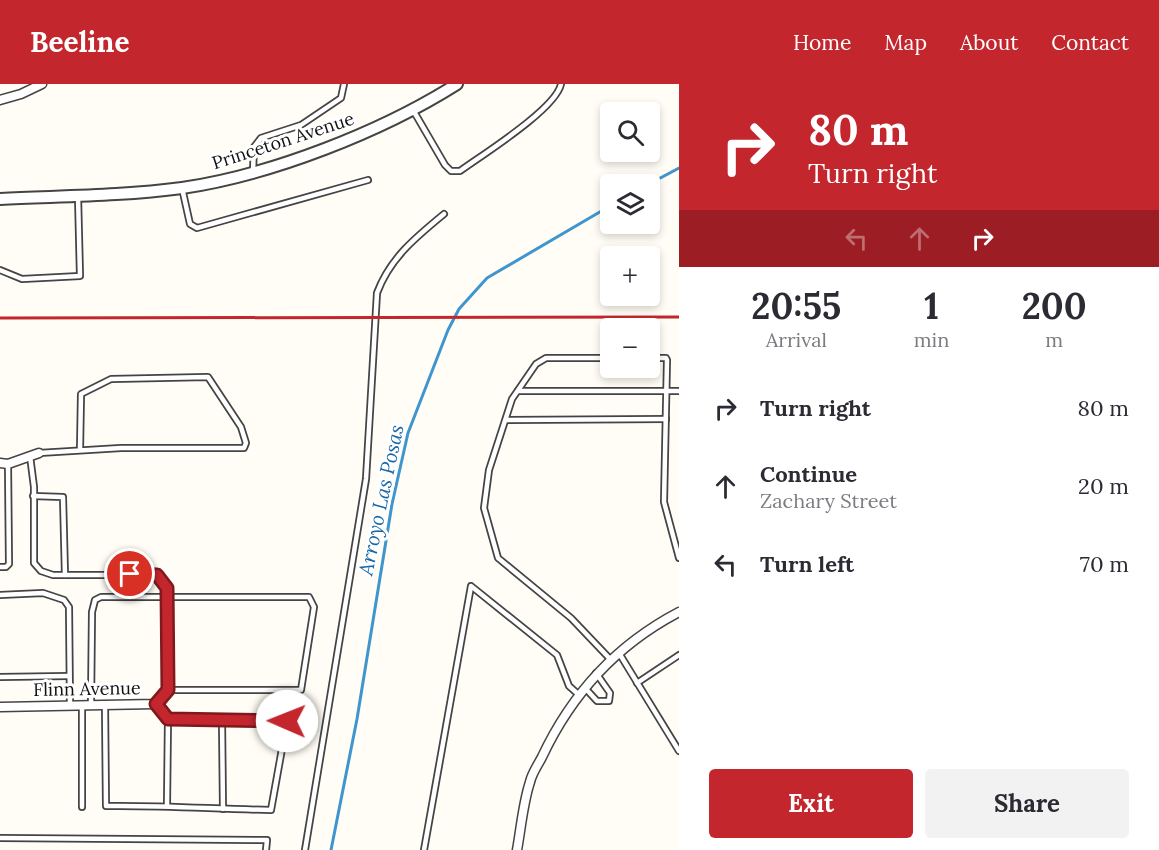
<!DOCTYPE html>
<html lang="en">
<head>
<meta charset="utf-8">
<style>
	:root { --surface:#fff; --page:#f2f2f3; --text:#2b2b33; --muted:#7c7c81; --accent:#c4262e }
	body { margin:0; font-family:Lora,serif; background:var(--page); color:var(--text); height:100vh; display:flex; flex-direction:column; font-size:22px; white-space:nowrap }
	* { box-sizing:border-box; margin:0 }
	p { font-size:20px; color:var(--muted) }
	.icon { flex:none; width:33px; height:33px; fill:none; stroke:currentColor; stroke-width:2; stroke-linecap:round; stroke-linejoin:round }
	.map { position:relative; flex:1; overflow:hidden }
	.panel { display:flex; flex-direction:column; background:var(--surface); width:480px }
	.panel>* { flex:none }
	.banner { background:#c4262e; color:#fff; overflow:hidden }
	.controls { position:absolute; left:600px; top:18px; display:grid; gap:12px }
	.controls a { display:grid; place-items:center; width:60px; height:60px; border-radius:6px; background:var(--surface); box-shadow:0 3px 9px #0003; font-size:30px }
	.pin { position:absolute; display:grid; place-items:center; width:51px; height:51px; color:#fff; margin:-26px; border:3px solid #fff; border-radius:50%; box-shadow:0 2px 6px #0007 }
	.me { position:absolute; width:66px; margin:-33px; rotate:271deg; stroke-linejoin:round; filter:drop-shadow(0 0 4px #0008) }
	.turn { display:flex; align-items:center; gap:21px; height:126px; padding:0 30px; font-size:27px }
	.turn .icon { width:78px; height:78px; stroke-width:2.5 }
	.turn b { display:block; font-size:42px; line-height:51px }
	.lanes { display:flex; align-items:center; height:57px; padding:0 30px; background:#0003; justify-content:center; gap:30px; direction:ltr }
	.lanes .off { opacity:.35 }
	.eta { display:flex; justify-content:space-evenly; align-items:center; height:102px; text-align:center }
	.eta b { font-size:36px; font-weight:700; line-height:42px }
	.action { display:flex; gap:12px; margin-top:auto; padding:12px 30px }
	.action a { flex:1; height:69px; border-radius:6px; background:var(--accent); color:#fff; font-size:24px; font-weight:700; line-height:69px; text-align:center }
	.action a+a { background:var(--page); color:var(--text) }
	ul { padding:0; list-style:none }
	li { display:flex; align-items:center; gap:18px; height:78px; padding:0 30px }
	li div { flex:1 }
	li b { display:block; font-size:22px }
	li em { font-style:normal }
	header { display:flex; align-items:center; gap:36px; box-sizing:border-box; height:84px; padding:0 30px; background:var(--accent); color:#fff }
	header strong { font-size:28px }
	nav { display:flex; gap:33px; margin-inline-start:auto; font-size:21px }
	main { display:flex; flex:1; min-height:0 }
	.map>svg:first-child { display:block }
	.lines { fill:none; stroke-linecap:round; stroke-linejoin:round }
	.stream { stroke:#3f96cf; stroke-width:3 }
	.service-casing { stroke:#444; stroke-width:8 }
	.minor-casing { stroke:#444; stroke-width:11 }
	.tertiary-casing { stroke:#444; stroke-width:14 }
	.service { stroke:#fff; stroke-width:4.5 }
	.minor { stroke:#fff; stroke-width:8 }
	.tertiary { stroke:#fff; stroke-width:10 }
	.rail { stroke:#c4262e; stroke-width:3 }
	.route-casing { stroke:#7f191e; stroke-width:15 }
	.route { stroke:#c4262e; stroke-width:10 }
	.labels { text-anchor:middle; stroke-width:6; stroke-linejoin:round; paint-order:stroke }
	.street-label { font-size:18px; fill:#111; stroke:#fff }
	.water-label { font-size:20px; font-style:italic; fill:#1768a6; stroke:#fff }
</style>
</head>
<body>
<header>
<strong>Beeline</strong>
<nav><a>Home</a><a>Map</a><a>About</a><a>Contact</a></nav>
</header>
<main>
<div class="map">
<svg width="679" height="766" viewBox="0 0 679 766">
	<rect width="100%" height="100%" fill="#fffdf5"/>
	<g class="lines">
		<g class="stream">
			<polyline points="649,100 679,84"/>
			<polyline points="331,766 357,635 392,420 408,349 448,246 459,225 487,194 610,122"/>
		</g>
		<defs>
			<g id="service">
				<path d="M413,26L445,81L451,87H460C482,71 556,25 561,0"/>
				<polyline points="253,87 254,63 261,54 301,41 341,14 344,0"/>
				<polyline points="182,104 190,140 197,144 368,96"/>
				<polyline points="0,186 22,195 80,192 78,112"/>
				<polyline points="610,274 546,274 536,280 512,315 489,386 484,424 498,474 571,534 611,576"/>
				<polyline points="650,274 666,274 667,276 664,418 679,474"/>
				<polyline points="518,307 679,307"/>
				<polyline points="506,336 666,335"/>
				<polyline points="39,369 121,364 244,364 246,359 241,343 208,293 111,295 81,310 80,366"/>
				<polyline points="30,372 34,403 34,479 41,487 53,491 157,491 164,498 167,511"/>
				<polyline points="33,412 63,413 65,491"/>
				<polyline points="0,483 6,483 9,480 8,380"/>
				<polyline points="0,511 43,509 64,516 69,523 70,622"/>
				<polyline points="619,569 679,667"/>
				<polyline points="0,593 69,592"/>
				<polyline points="637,599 679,571"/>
				<polyline points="585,604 597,617 609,617 610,609 596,589"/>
				<polyline points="156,619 168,635 167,721"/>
				<polyline points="82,621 82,723"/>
				<polyline points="91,621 92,528 95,516 101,513 309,513 314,523 301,606 168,606"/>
				<path d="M105,621L106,722C161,721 215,725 271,726L287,637L168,635"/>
				<polyline points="222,636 223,725"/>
				<polyline points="0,754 267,756 266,766"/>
				<path d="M305,766L366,395L377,209C390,174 416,153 444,130"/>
				<polyline points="424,766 471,502 557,571 569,602 578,610"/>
			</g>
			<g id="minor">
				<polyline points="0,16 21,10 42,0"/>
				<polyline points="0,379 8,380 39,369"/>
				<polyline points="0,623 155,620 168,606 167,511"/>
				<path d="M517,766C521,744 523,719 530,698C532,689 538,681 542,673C572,609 616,561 679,528"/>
			</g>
			<path id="tertiary" d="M0,115C60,112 122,112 182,104C271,91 381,48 457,0"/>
		</defs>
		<use href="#service" class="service-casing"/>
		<use href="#minor" class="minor-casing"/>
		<use href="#tertiary" class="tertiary-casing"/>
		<use href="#service" class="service"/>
		<use href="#minor" class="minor"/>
		<use href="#tertiary" class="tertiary"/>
		<polyline class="rail" points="0,234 679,233"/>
	</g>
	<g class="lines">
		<defs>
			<polyline id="route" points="130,490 157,491 167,504 168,606 156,620 168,635 287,637"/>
		</defs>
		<use href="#route" class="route-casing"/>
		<use href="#route" class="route"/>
	</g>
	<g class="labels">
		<g class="street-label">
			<text transform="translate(283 57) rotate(-18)" y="6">Princeton Avenue</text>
			<text transform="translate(87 605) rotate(-1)" y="6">Flinn Avenue</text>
		</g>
		<g class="water-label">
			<text transform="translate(381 416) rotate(-78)" y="7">Arroyo Las Posas</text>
		</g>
	</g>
</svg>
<div class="controls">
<a><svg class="icon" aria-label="search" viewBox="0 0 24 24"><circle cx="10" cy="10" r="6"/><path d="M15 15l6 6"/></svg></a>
<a><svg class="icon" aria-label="layers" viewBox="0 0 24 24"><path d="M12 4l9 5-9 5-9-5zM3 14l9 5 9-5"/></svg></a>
<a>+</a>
<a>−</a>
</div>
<div class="pin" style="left:130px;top:490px;background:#d93025"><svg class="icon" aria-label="arrive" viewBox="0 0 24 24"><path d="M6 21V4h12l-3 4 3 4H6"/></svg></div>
<svg class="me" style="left:287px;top:637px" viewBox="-20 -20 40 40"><circle r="19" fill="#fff"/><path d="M0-13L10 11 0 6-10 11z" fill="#c4262e"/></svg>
</div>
<section class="panel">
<div class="banner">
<div class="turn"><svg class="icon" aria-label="right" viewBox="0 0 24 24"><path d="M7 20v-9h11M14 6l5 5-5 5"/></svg><div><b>80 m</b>Turn right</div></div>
<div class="lanes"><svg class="icon off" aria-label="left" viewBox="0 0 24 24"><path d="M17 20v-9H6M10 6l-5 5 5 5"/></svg><svg class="icon off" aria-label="ahead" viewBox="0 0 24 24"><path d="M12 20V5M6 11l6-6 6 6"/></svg><svg class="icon" aria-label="right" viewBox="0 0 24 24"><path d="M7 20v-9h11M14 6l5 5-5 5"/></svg></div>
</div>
<div class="eta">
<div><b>20:55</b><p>Arrival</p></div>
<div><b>1</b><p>min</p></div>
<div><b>200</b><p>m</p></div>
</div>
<ul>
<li><svg class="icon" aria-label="right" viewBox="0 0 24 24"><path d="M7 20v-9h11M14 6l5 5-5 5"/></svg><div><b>Turn right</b></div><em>80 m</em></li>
<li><svg class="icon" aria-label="ahead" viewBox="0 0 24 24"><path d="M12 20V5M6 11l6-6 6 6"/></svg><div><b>Continue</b><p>Zachary Street</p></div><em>20 m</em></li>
<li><svg class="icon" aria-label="left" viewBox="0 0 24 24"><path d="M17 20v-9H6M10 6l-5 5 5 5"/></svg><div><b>Turn left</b></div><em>70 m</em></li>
</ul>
<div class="action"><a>Exit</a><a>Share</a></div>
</section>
</main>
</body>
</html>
